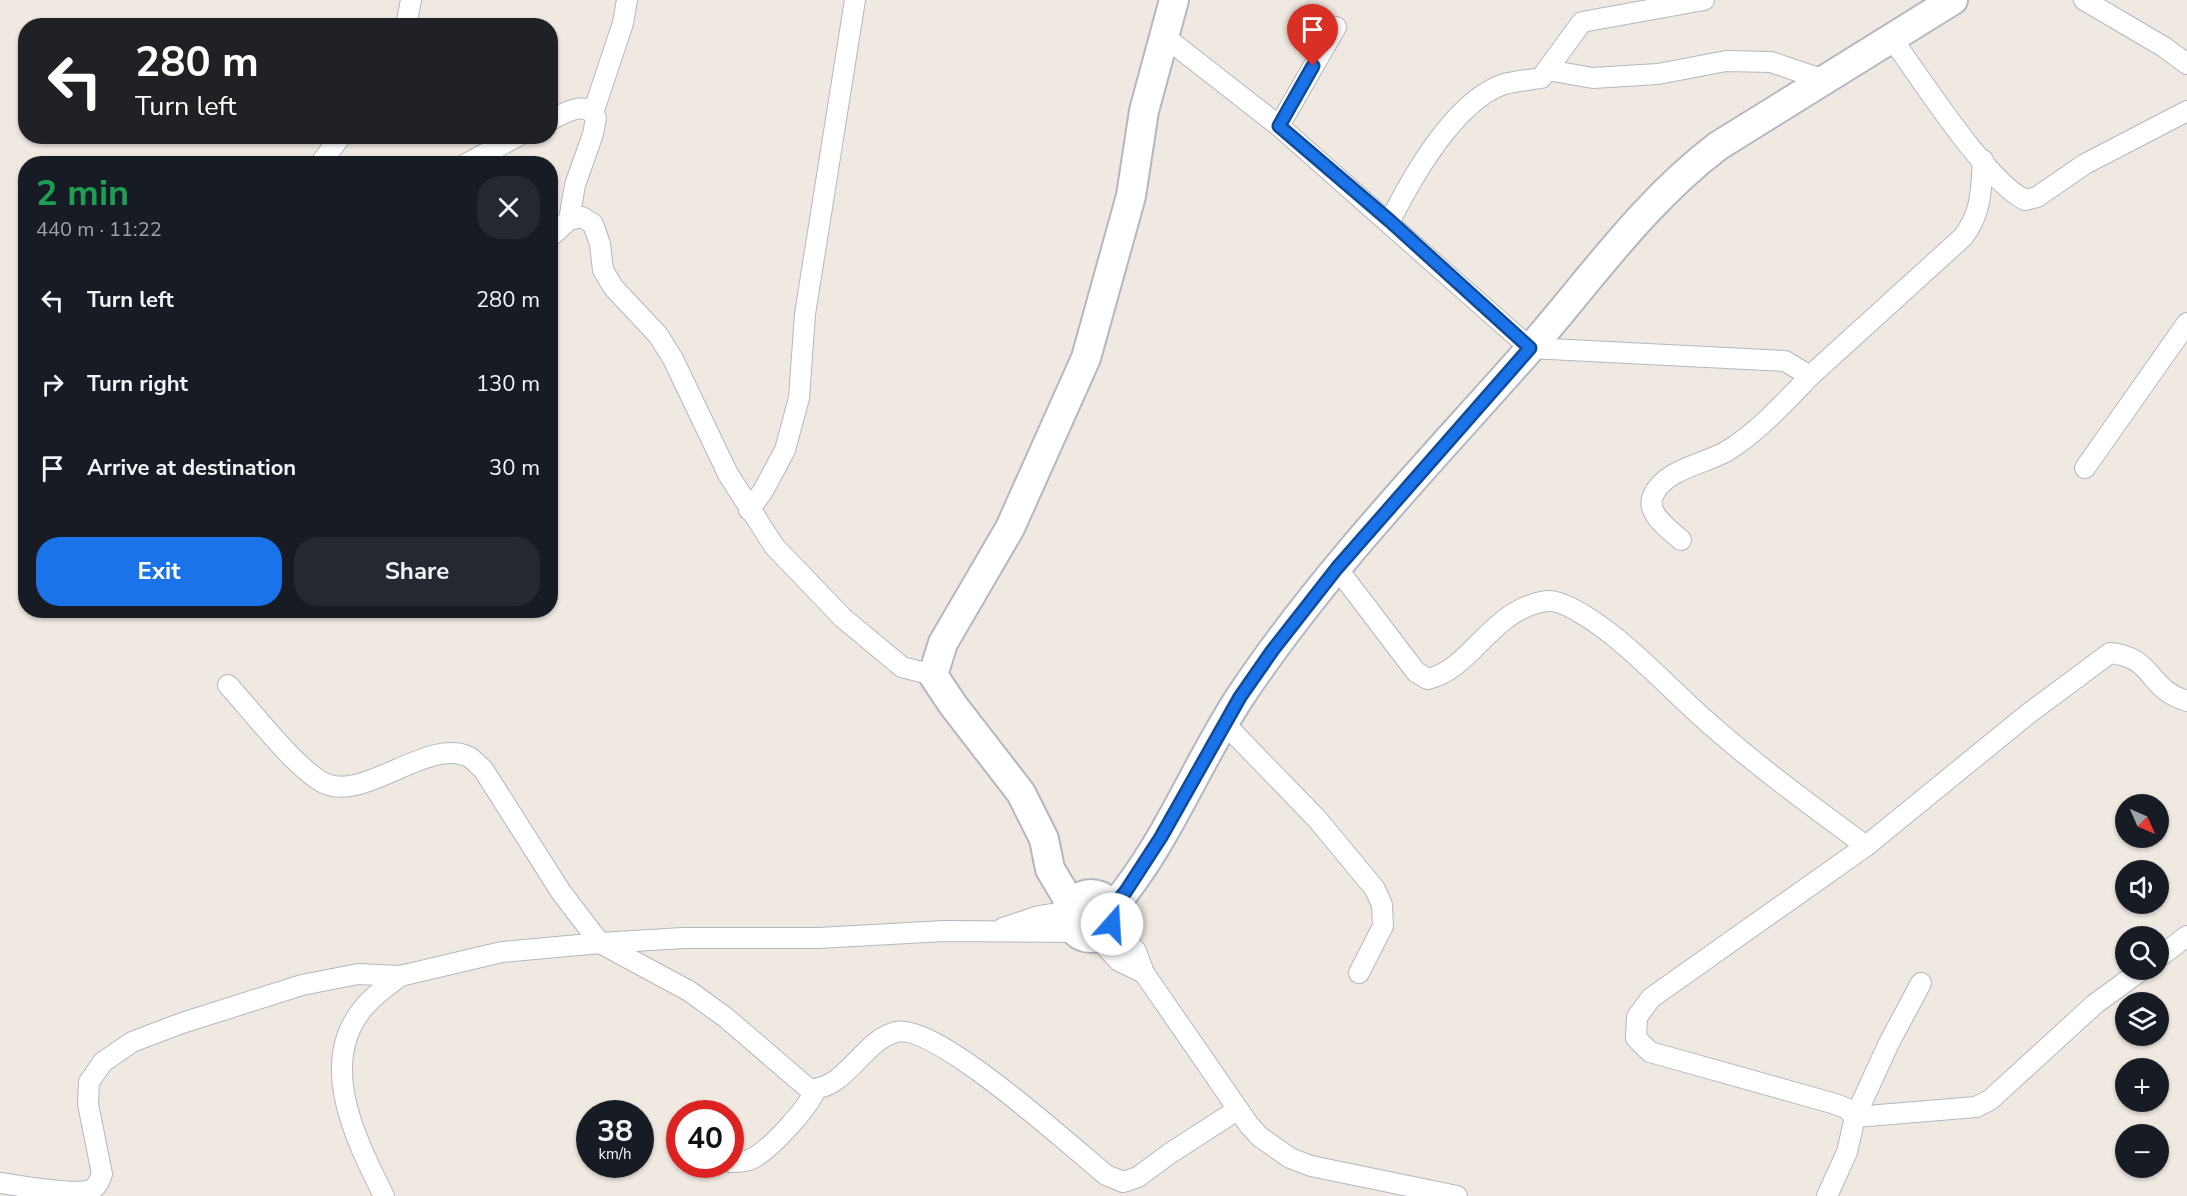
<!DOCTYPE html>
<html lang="en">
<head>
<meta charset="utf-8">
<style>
	:root { --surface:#171b24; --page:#242831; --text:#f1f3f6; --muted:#9ea1a6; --accent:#1a73e8 }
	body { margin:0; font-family:"Nunito Sans",sans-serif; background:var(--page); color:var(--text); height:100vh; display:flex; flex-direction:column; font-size:22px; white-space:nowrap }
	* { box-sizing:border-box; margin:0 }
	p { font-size:20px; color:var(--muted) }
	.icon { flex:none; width:33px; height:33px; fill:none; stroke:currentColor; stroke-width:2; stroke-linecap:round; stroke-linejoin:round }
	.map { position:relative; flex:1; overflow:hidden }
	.details { position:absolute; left:18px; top:156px; width:540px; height:462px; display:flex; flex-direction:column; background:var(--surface); border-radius:24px; box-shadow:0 2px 4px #0004 }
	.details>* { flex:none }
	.guide { position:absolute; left:18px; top:18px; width:540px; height:126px; border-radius:24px; box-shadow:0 2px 4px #0004; background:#202124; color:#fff; overflow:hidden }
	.needle { width:39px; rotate:135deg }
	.controls { position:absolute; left:2115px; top:794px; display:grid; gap:12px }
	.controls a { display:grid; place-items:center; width:54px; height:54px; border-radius:50%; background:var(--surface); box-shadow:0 2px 4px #0004; font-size:30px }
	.speed { position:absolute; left:576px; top:1100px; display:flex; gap:12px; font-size:30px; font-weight:700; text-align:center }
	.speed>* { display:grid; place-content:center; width:78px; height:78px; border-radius:50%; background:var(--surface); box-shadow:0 2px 4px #0004; line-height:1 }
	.speed small { font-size:15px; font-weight:400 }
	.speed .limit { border:9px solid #d22; background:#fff; color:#111 }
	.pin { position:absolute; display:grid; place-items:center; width:51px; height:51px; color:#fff; margin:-62px -26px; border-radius:50% 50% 50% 0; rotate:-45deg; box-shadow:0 0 6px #0007 }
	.pin .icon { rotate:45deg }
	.me { position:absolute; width:66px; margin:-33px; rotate:19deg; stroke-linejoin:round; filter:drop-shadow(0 0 4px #0008) }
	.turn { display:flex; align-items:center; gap:21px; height:126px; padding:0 18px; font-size:27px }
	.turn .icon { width:78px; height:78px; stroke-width:2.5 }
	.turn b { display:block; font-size:42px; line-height:51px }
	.round { display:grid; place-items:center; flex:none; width:63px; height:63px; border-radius:24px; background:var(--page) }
	.headline { display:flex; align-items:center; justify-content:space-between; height:102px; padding:0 18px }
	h1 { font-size:36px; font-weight:700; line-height:45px; color:#1e9e55 }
	.primary-button { display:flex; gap:12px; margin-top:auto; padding:12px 18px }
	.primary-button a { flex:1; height:69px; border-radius:24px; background:var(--accent); color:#fff; font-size:24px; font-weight:700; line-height:69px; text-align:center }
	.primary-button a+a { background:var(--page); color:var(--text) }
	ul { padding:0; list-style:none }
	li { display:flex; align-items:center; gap:18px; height:84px; padding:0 18px }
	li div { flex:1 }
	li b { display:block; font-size:22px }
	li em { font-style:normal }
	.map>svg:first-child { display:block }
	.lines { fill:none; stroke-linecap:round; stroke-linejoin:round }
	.street-casing { stroke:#b4b7c1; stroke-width:22 }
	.secondary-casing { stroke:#b4b7c1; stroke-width:32 }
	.street { stroke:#fff; stroke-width:20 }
	.secondary { stroke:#fff; stroke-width:28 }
	.route-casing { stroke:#114b97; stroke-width:15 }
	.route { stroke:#1a73e8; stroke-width:10 }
</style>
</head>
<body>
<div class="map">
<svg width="2187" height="1196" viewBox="0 0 2187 1196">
	<rect width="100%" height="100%" fill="#efe9e1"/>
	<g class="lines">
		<defs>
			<g id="street">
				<polyline points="2084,0 2164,47 2187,64"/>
				<polyline points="406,26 411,0"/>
				<path d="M1165,37L1279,126L1530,348L1785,361L1810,376C1785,402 1758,432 1727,451C1705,464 1664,469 1653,496C1645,513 1670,530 1681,540"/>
				<path d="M1892,39C1921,78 1985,180 2025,200L2037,197L2085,164L2187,111"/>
				<polyline points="1547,70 1593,78 1658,74 1726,61 1771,62 1824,80"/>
				<polyline points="593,113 623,23 627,0"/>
				<path d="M550,120C565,113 586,99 596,118L593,134L575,185L569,220"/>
				<polyline points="1279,126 1336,27"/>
				<polyline points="320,164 341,136"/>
				<polyline points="466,164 518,136"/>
				<path d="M1390,221C1412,177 1455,101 1504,84C1516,81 1529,80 1541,78L1582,22L1704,0"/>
				<polyline points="550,237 569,220 582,217 593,224 600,244 603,270 613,287 658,335 673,359 728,474 774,546 843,618 902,667 933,675"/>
				<path d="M1810,376L1963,237C1982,213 1981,189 1983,160"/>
				<polyline points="2085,468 2187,323"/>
				<polyline points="749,510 763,491 785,450 799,398 805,314 855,0"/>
				<path d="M1337,568L1416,672L1428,679C1472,669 1492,608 1547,601C1564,599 1598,624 1611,634C1649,664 1682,701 1719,732C1766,773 1816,809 1866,846"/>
				<path d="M228,685C251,710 296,769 324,783C363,803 430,736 469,757C474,760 478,765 483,769L561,892L600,943L689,991L725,1017L809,1089C846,1090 862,1041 896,1032C935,1022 1072,1147 1106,1175L1123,1182L1138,1177L1169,1154L1237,1110"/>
				<polyline points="1225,724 1317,819 1375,889 1382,905 1383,926 1359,973"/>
				<polyline points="1111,925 1136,951 1144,973 1249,1125 1260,1137 1290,1158 1311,1166 1457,1196"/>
				<polyline points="1003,928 1039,916 1070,911"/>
				<polyline points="1097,937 1119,961 1144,973"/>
				<polyline points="2158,958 2187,936"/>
				<path d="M1855,1117L1846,1108L1832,1103L1650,1052L1636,1038L1637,1017L1651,998L1866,846L2028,714L2110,653C2155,657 2147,690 2187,701"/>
				<polyline points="1855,1117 1976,1107 1990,1100 2095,1004 2143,969"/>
				<path d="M730,1162C737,1162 743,1162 749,1160C768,1153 808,1108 816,1089"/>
				<path d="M0,1183C21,1186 73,1196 91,1190C98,1186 100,1180 102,1174L88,1104L89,1082L103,1062L132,1042L182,1023L302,985L358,974L400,976L502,952L600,943L683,938H818L944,931L1076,932"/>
				<path d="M384,1196C356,1140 316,1062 365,1006C375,994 389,985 400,976"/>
				<polyline points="1827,1196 1847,1152 1855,1117 1889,1043 1921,983"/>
			</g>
			<g id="secondary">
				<circle cx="1091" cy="916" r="22"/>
				<polyline points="1072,906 1050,869 1044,839 1021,793 953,705 933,675 943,643 1010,528 1086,358 1131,196 1144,111 1174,0"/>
				<path d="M1112,908C1167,844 1196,763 1242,694C1325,570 1430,462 1528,351C1590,280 1643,203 1718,146L1953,0"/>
			</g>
		</defs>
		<use href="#street" class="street-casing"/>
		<use href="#secondary" class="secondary-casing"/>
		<use href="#street" class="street"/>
		<use href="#secondary" class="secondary"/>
	</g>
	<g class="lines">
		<defs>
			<polyline id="route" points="1112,924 1112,908 1126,891 1161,837 1240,697 1272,651 1337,568 1530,348 1390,221 1279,126 1313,66"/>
		</defs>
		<use href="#route" class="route-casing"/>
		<use href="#route" class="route"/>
	</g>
</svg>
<div class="controls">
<a><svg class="needle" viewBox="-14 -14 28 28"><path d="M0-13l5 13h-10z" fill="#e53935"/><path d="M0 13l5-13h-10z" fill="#9ea1a6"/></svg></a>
<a><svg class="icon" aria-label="sound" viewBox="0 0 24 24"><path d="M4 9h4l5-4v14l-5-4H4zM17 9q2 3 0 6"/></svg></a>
<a><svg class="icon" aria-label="search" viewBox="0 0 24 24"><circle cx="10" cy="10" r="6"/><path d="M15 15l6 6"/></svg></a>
<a><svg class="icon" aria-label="layers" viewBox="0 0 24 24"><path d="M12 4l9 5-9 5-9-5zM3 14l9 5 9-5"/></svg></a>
<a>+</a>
<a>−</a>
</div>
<div class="speed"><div>38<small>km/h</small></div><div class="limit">40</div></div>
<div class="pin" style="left:1313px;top:66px;background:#d93025"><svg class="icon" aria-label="arrive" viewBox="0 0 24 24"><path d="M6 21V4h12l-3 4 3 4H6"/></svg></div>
<svg class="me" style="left:1112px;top:924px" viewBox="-20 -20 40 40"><circle r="19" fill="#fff"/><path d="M0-13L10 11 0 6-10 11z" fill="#1a73e8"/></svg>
<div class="guide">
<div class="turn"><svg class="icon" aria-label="left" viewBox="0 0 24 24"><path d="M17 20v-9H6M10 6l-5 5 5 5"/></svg><div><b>280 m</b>Turn left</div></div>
</div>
<section class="details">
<div class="headline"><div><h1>2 min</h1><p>440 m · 11:22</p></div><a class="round"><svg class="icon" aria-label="close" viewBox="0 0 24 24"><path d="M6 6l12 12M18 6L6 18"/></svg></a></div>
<ul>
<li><svg class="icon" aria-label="left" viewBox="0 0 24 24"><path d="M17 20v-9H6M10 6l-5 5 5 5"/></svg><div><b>Turn left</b></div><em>280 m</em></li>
<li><svg class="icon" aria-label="right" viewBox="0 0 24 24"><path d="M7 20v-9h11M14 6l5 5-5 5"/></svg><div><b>Turn right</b></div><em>130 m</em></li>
<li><svg class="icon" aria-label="arrive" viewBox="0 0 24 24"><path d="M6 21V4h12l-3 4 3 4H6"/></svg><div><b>Arrive at destination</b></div><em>30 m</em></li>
</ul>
<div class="primary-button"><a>Exit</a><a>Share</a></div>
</section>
</div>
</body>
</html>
